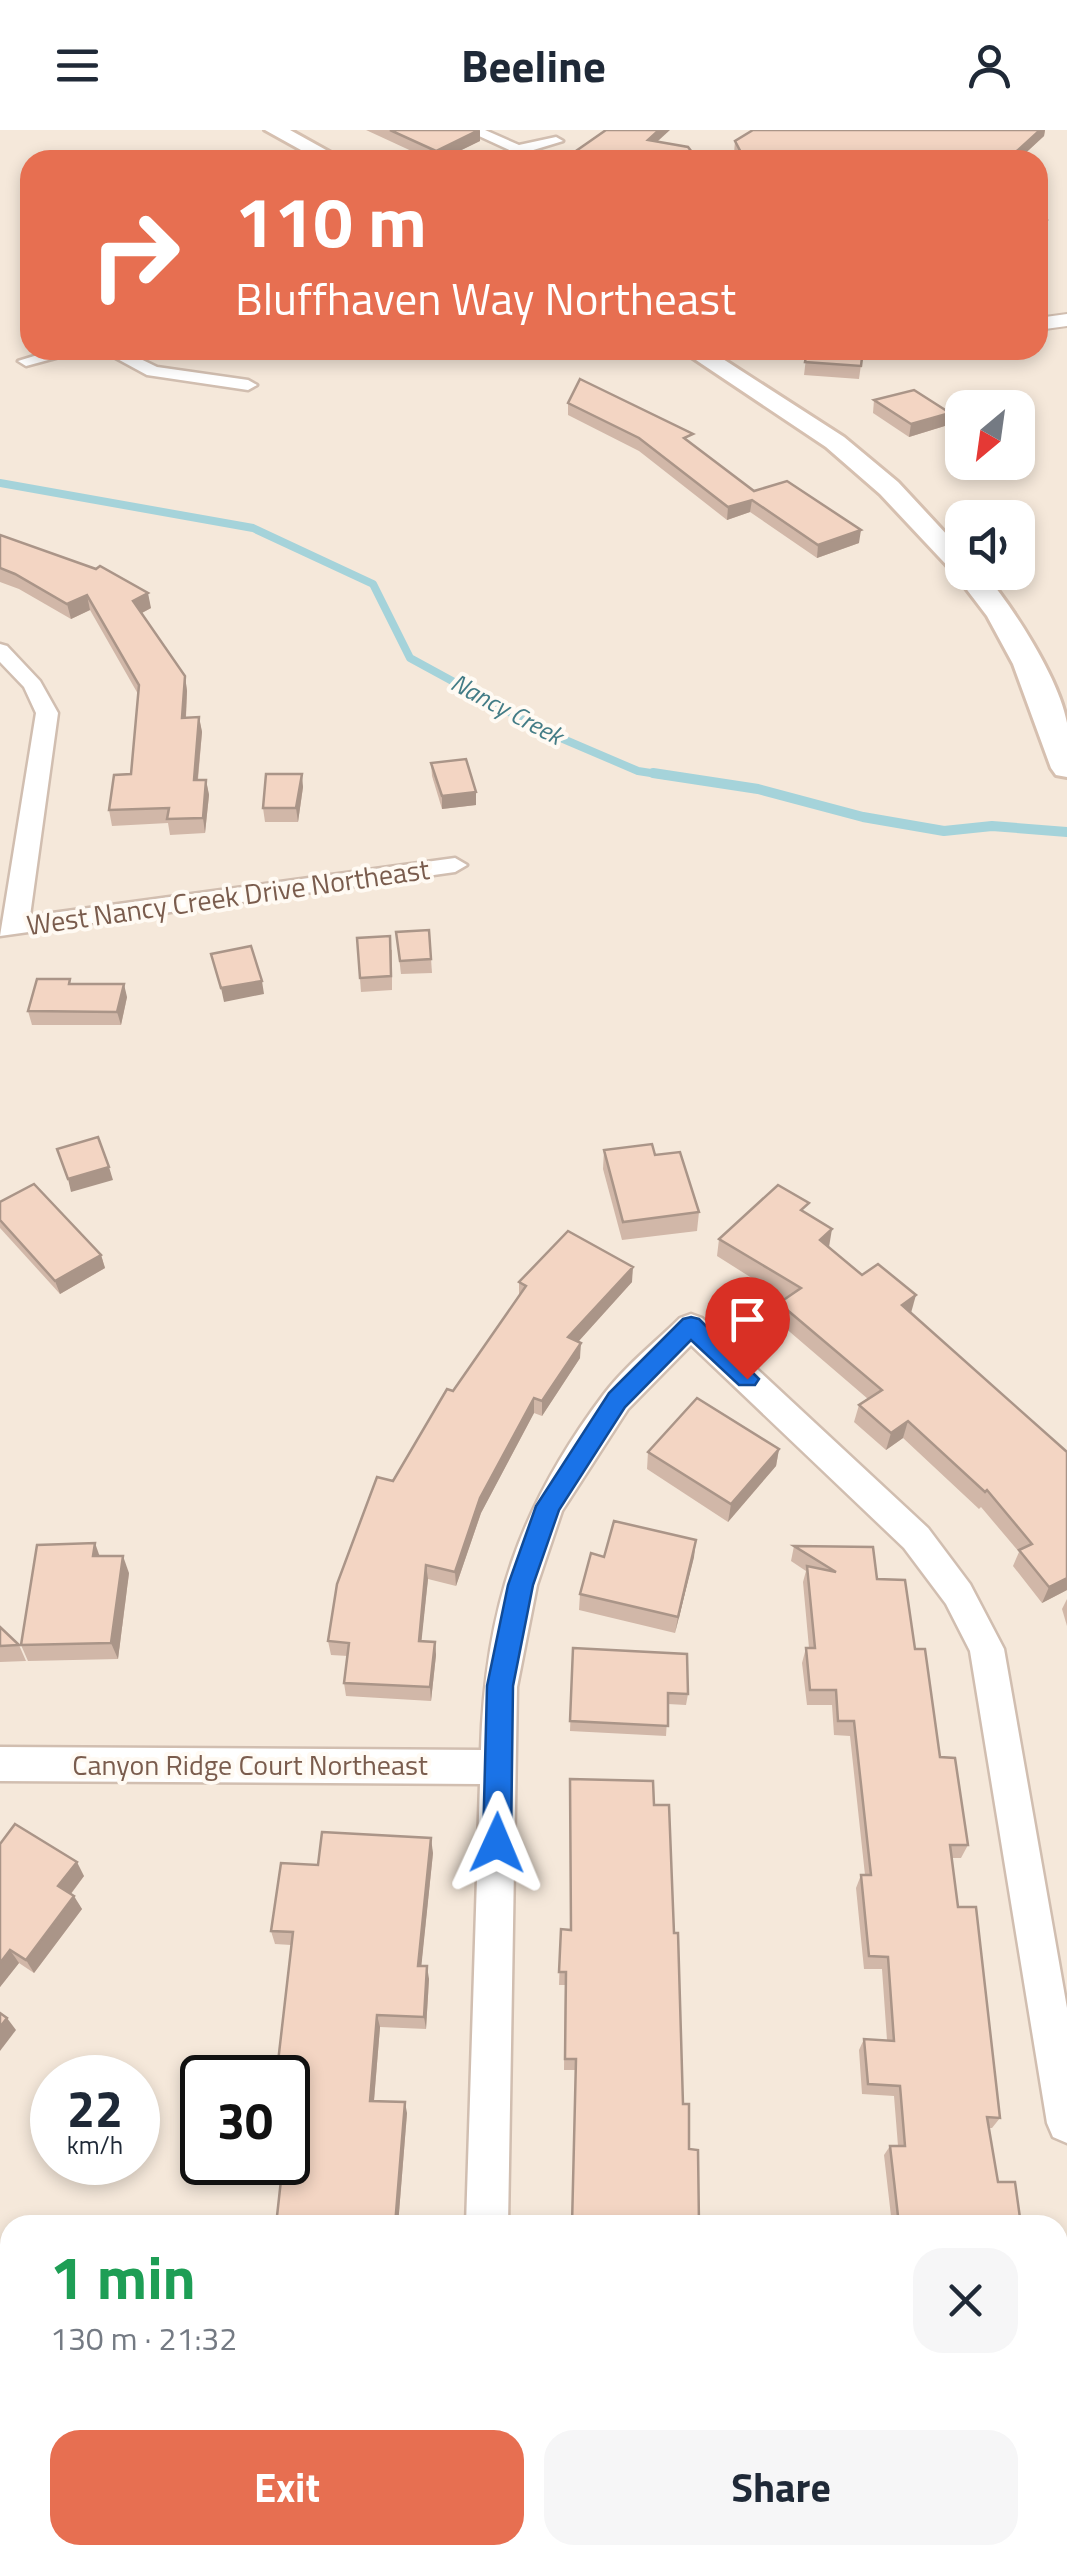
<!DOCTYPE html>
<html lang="en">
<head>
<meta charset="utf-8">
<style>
	:root { --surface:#fff; --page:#f6f6f7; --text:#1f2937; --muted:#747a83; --accent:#e76f51 }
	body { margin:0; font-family:"Titillium Web",sans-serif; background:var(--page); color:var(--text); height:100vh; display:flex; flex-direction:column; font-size:38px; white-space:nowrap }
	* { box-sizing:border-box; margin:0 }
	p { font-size:32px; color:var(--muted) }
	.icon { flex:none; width:55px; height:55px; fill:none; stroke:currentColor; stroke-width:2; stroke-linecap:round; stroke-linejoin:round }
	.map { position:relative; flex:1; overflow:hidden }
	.sheet { position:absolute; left:0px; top:2085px; width:1068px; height:350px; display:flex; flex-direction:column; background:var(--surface); border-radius:30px 30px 0 0; box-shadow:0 5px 15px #0003 }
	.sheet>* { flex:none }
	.banner { position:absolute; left:20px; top:20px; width:1028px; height:210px; border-radius:30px; box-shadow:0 5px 15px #0003; background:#e76f51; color:#fff; overflow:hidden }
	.needle { width:65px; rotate:209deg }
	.buttons { position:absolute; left:945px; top:260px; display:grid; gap:20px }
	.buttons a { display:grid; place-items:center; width:90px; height:90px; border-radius:20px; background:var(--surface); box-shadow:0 5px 15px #0003; font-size:50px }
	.speed { position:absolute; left:30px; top:1925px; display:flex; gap:20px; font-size:50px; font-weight:700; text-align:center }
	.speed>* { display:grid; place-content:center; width:130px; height:130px; border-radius:50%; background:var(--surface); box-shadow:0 5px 15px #0003; line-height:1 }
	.speed small { font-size:25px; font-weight:400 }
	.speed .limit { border:5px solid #111; border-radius:15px; background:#fff; color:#111 }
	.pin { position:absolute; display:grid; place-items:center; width:85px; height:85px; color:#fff; margin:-102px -42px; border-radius:50% 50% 50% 0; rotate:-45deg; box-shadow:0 0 10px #0007 }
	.pin .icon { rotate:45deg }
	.me { position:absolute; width:110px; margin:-55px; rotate:1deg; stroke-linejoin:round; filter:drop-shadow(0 0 8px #0008) }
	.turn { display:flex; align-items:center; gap:35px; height:210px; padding:0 50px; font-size:45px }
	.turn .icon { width:130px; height:130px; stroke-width:2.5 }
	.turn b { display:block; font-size:70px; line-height:85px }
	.round { display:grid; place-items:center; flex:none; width:105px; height:105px; border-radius:30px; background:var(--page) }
	.head { display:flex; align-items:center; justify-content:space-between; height:170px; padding:0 50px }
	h1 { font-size:60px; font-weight:700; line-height:75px; color:#1e9e55 }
	.action { display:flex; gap:20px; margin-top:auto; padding:20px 50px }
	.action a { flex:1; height:115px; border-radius:30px; background:var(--accent); color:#fff; font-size:40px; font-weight:700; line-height:115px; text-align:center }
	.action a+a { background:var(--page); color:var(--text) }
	header { display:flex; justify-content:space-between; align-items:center; height:130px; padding:0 50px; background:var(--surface); font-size:45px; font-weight:700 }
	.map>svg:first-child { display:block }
	.residential { fill:#f5e8da; fill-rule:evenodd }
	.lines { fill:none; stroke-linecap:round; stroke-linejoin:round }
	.stream-far1 { stroke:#a5d3da; stroke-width:8 }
	.stream { stroke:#a5d3da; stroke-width:10 }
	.minor-casing { stroke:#d1beb0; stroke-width:5 }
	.tertiary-casing { stroke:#d1beb0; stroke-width:4 }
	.secondary-casing { stroke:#d6c0b0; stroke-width:6 }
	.minor { fill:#fff; fill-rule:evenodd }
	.tertiary { fill:#fff; fill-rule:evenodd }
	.secondary { fill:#fff; fill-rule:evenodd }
	.wall { fill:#d1b7a8 }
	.shaded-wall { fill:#aa9588 }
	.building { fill:#f3d5c3; stroke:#aa9588; stroke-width:2.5 }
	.route { fill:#1a73e8; stroke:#114b97; stroke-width:2.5 }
	.labels { text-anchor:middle; stroke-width:8; stroke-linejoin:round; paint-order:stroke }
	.far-water-label { font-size:25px; font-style:italic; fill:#437c86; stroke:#fffaf3 }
	.street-label { font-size:28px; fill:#7a5c4d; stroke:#fffaf3 }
</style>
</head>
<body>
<header><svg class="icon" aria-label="menu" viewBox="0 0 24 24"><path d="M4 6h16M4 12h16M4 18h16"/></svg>Beeline<svg class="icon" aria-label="person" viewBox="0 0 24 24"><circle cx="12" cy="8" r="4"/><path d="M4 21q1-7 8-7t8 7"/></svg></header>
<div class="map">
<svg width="1067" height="2435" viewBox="0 0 1067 2435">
	<rect width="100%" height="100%" fill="#fdf6ec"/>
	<path class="residential" d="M0,0H1067V2435H0ZM30,30H1038V220H30ZM962,278H1018V332H962ZM962,388H1018V442H962ZM52,1948H138V2032H52ZM202,1948H288V2032H202ZM10,2095H1058V2425H10Z"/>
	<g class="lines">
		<polyline class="stream-far1" points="0,353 253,398 373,454 410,528 542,600 638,641 670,646"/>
		<polyline class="stream" points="653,643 758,659 863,687 944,701 992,696 1067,702"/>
		<defs>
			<g id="minor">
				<polygon points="466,0 485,0 519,15 556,7 563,11 530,21 533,30 519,30 518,24"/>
				<polygon points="54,220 85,220 26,236 18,231"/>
				<polygon points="101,220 122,220 157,237 248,250 257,255 248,260 147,245"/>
				<polygon points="0,514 7,516 40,551 58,583 30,786 455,728 467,735 455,742 0,806 36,583 24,557 0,532"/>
				<path d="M691,1184L702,1188L928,1398L970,1454L1004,1519L1067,1878V2013L1053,2007L1047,1993L970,1521L946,1474L904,1418L691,1215L628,1279L562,1381L537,1455L517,1557L508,2095H466L480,1654L0,1651V1617L481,1620C485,1479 519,1377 604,1264C625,1236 656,1212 680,1188Z"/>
				<rect x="454" y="2425" width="46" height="10"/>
			</g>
			<polygon id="tertiary" points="1067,184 1067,196 1038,200 1038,188"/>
			<g id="secondary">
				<polygon points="265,0 290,0 344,30 319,30"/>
				<path d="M681,220H709L844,307L898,352L962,421V442H983C1013,477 1059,548 1067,593C1067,610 1067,630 1067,647L1056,645L1051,638L1013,534L987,486L955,444L880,364L826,317Z"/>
			</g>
		</defs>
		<use href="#minor" class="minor-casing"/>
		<use href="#tertiary" class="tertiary-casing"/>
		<use href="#secondary" class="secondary-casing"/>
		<use href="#minor" class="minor"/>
		<use href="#tertiary" class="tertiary"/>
		<use href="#secondary" class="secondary"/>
	</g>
	<g class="wall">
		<polygon points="366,0 480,0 480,11 441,30 431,30"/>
		<polygon points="753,0 1045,0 1044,6 1018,30 738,30 734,23 735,11"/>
		<polygon points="807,220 863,220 859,249 804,245"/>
		<polygon points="874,270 950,283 948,295 909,307 873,283"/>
		<polygon points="568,273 692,314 754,361 859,413 817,428 750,382 727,390 639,321 568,285"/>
		<polygon points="0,405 151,478 142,483 185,546 187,561 186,588 199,587 202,602 198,650 206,650 209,665 205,703 170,705 168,693 112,696 109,680 131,644 138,564 90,480 71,489 19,459 0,452"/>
		<polygon points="431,633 476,675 442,679 432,646"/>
		<polygon points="303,657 298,692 265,692 263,678"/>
		<polygon points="429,800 432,843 401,844 396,802"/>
		<polygon points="357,808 392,820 392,860 361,862"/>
		<polygon points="71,854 127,867 121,895 32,895 28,881"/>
		<polygon points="604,1020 655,1025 699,1082 697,1101 622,1110 603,1039"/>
		<polygon points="0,1072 101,1125 105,1138 60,1164 0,1098"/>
		<polygon points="807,1084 828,1117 911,1183 1067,1322 1067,1460 1042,1473 1013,1436 1019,1422 981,1377 979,1379 903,1308 886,1320 854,1292 859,1275 868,1269 776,1190 779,1173 785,1169 717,1126 719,1109"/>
		<polygon points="519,1152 632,1152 578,1212 580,1228 542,1286 534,1283 481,1383 456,1456 428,1449 421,1511 435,1512 436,1525 431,1571 346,1566 344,1553 348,1526 331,1525 328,1511 393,1351 519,1166"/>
		<polygon points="779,1319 776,1336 728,1392 647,1339 648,1322"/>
		<polygon points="794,1416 877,1449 915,1519 940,1627 968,1715 961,1728 952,1728 958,1777 1000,1988 992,1998 989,1998 998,2052 1021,2095 892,2095 884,2025 890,2016 898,2016 894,1966 862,1964 859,1920 864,1909 887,1910 882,1839 864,1839 856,1758 861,1745 865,1745 850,1606 834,1605 832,1575 807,1575 802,1533 806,1518 809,1518 803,1452 806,1441 791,1431"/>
		<polygon points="604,1427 694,1427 675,1503 579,1480 580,1464"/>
		<polygon points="129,1443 118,1529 28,1531 21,1515"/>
		<polygon points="1067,1469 1067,1496 1062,1479"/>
		<polygon points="0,1497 19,1515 26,1531 0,1532"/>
		<polygon points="573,1518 688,1564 686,1575 668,1574 666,1606 570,1601"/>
		<polygon points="654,1675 674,1803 683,1974 699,2095 575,1940 564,1940 565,1855 559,1855 561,1799 571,1800"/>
		<polygon points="0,1714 84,1746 71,1764 82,1779 34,1843 19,1833 0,1857"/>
		<polygon points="433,1723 421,1836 429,1849 426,1899 380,1897 374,1971 407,1983 398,2095 276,2095 294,1944 282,1943 278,1932 291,1815 275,1814 271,1801 318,1735"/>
		<polygon points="924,2425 1058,2425 1060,2435 925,2435"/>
	</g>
	<g class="shaded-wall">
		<polygon points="480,0 480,11 441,30 436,30 436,21"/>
		<polygon points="659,0 670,0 647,21 648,10"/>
		<polygon points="1040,0 1045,0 1044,6 1018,30 1007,30"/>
		<polygon points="1046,91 1043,103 1038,108 1038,99"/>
		<polygon points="950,283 948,295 909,307 911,294"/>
		<polygon points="752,370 750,382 727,390 728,377"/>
		<polygon points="861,400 859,413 817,428 818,415"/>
		<polygon points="148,463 151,478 136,486 133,471"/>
		<polygon points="87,465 90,480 71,489 67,474"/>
		<polygon points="185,546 187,561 185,603 182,588"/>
		<polygon points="199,587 202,602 196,666 194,650"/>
		<polygon points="302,644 303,657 298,692 296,678"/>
		<polygon points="206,650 209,665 205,703 203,688"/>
		<polygon points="476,662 476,675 442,679 442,666"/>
		<polygon points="262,851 264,864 224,872 221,858"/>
		<polygon points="124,854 127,867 121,895 117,882"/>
		<polygon points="109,1037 113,1050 71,1062 68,1049"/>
		<polygon points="832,1099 829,1117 820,1110"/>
		<polygon points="101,1125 105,1138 60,1164 55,1151"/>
		<polygon points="633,1137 632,1152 568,1223 568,1207"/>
		<polygon points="916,1165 911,1183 902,1175"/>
		<polygon points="581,1213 580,1228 542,1286 542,1271"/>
		<polygon points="534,1268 534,1283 481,1383 456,1456 455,1442 480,1368"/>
		<polygon points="908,1291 903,1308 886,1320 891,1303"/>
		<polygon points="779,1319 776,1336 728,1392 731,1374"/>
		<polygon points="696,1410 694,1427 675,1503 678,1487"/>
		<polygon points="95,1413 101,1430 93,1426"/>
		<polygon points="123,1426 129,1443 118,1529 111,1513"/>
		<polygon points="426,1435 428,1449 420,1525 419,1511"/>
		<polygon points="1067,1448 1067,1460 1042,1473 1049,1457"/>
		<polygon points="435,1512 436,1525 431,1571 430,1557"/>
		<polygon points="431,1708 433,1723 420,1849 418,1836"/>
		<polygon points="77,1732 84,1746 66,1770 58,1756"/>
		<polygon points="74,1766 82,1779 34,1843 26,1830"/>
		<polygon points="10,1820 19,1833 0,1857 0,1833"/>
		<polygon points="427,1836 429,1849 426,1899 424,1887"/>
		<polygon points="377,1885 380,1897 373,1982 370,1971"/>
		<polygon points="7,1888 16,1900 0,1921 0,1897"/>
		<polygon points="405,1972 407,1983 398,2095 395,2095"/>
	</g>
	<g class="building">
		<polygon points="390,0 479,0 436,21"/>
		<polygon points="606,0 659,0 648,10 688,17 698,30 563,30"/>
		<polygon points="753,0 1040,0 1007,30 745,30 735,11"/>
		<polygon points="1038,91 1046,91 1038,99"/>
		<polygon points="807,220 863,220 861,236 805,232"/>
		<polygon points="580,249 693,304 684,308 754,361 787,351 861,400 818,415 752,370 728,377 639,308 568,273"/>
		<polygon points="914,260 950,283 911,294 874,270"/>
		<polygon points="0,405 96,439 100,436 148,463 133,471 185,546 182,588 199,587 194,650 206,650 203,688 167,689 169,678 109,680 114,645 131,644 139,555 87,465 67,474 15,444 0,438"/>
		<polygon points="466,629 476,662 442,666 431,633"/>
		<polygon points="266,644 302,644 296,678 263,678"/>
		<polygon points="429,800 431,829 400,831 396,802"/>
		<polygon points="390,806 391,846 360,848 357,808"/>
		<polygon points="251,816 262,851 221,858 211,824"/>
		<polygon points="37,849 70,849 69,854 124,854 117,882 28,881"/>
		<polygon points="98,1007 109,1037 68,1049 57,1019"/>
		<polygon points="652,1014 655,1025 680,1022 699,1082 623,1092 604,1020"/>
		<polygon points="34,1054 101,1125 55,1151 0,1090 0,1072"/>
		<polygon points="778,1055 809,1073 801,1080 832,1099 820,1110 862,1145 878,1134 916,1165 902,1175 1067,1322 1067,1448 1049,1457 1019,1420 1032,1414 987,1360 985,1362 908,1291 891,1303 859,1275 882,1260 779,1173 801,1158 719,1109"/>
		<polygon points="568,1101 633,1137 568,1207 581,1213 542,1271 534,1268 480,1368 455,1442 426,1435 419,1511 435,1512 430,1557 344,1553 349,1513 328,1511 337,1454 377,1347 393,1351 447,1259 453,1261 526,1156 519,1152"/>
		<polygon points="697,1268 779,1319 731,1374 648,1322"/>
		<polygon points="614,1391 696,1410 678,1487 580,1464 591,1423 604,1427"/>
		<polygon points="95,1413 93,1426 123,1426 111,1513 21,1515 37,1415"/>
		<polygon points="794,1416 873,1417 877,1449 905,1450 915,1519 925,1519 940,1627 955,1628 968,1715 950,1715 958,1777 976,1777 1000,1988 987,1987 998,2052 1015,2052 1021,2095 899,2095 890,2016 905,2016 900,1956 868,1954 864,1909 894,1911 888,1827 869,1826 861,1745 871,1745 854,1591 838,1591 836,1560 810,1560 806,1518 815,1518 807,1436 836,1442"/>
		<polygon points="0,1497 19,1515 0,1516"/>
		<polygon points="573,1518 687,1524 688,1564 668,1563 668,1596 570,1591"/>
		<polygon points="570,1649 653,1651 654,1675 669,1675 674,1803 678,1803 683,1974 689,1974 689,2019 698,2020 699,2095 572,2095 576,1929 565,1929 566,1842 559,1842 561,1799 571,1800"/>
		<polygon points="15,1694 77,1732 58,1756 74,1766 26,1830 10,1820 0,1833 0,1714"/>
		<polygon points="322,1702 431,1708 418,1836 427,1836 424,1887 377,1885 370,1971 405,1972 395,2095 276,2095 283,2032 288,2032 288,1998 295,1932 278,1932 293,1802 271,1801 281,1733 318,1735"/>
		<polygon points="0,1883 7,1888 0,1897"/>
		<polygon points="1058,2416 1060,2435 932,2435 932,2425 1058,2425"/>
		<polygon points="253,2425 388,2425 387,2435 252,2435"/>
		<rect x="565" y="2425" width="131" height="10"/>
	</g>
	<polygon class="route" points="691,1187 699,1189 759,1249 755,1255 739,1255 691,1210 625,1277 559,1380 533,1455 513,1556 511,1713 507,1723 497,1727 487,1723 483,1713 487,1556 508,1455 536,1376 609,1263 683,1189"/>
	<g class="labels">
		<g class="far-water-label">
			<text transform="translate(507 579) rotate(28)" y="9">Nancy Creek</text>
		</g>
		<g class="street-label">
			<text transform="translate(228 767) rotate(-8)" y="10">West Nancy Creek Drive Northeast</text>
			<text x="250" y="1645">Canyon Ridge Court Northeast</text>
		</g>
	</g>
</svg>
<div class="buttons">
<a><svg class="needle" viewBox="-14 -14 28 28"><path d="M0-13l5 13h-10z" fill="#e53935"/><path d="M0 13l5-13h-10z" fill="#747a83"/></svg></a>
<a><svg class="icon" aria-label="sound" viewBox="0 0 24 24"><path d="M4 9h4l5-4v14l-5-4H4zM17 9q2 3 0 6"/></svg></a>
</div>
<div class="speed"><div>22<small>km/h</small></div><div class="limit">30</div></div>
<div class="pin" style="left:747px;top:1249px;background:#d93025"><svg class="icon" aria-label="arrive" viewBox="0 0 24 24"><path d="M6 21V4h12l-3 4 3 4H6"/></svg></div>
<svg class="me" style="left:497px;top:1713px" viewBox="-20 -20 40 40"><path d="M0-17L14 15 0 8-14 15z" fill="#1a73e8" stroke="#fff" stroke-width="4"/></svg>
<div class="banner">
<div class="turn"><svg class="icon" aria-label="right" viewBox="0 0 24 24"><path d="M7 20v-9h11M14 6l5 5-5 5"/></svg><div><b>110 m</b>Bluffhaven Way Northeast</div></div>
</div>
<section class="sheet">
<div class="head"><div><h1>1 min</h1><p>130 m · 21:32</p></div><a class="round"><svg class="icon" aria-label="close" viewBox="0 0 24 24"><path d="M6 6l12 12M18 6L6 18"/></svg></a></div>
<div class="action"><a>Exit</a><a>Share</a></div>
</section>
</div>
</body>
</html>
